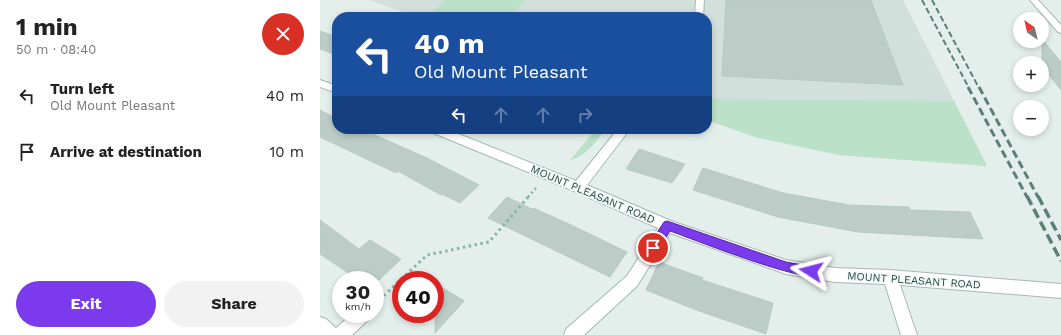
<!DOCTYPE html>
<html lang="en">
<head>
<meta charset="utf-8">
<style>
	:root { --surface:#fff; --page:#f2f2f2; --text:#222; --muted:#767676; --accent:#7c3aed }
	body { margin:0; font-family:"Work Sans",sans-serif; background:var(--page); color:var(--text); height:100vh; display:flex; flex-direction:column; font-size:15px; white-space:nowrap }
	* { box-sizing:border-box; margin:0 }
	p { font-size:13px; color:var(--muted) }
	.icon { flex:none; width:22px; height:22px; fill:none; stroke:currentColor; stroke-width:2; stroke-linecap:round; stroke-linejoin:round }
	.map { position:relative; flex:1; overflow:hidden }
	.sheet { display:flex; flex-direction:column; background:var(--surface); width:320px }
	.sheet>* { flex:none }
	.hud { position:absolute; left:12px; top:12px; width:380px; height:122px; border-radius:16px; box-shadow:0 2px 6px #0003; background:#1a4fa0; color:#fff; overflow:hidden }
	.needle { width:26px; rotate:326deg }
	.buttons { position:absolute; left:693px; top:12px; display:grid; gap:8px }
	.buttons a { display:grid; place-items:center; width:36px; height:36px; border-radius:50%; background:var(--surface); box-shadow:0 2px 6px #0003; font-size:20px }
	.speed { position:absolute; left:12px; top:271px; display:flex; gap:8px; font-size:20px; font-weight:700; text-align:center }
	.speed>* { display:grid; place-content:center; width:52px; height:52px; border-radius:50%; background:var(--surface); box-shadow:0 2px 6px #0003; line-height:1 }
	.speed small { font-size:10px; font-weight:400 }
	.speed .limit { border:6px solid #d22; background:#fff; color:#111 }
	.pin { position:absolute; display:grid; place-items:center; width:34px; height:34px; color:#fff; margin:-17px; border:2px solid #fff; border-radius:50%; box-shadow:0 1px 4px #0007 }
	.me { position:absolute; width:44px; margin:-22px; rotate:279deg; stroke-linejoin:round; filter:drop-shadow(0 0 3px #0008) }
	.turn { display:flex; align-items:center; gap:14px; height:84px; padding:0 16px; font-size:18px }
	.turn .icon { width:52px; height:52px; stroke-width:2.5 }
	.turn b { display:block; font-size:28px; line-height:34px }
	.lanes { display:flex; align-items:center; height:38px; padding:0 16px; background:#0003; justify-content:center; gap:20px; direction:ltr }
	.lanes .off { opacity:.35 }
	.round { display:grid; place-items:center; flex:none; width:42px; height:42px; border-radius:21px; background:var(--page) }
	.overview { display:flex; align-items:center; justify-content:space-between; height:68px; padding:0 16px }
	h1 { font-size:24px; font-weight:700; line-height:30px }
	.button { display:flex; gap:8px; margin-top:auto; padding:8px 16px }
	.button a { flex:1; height:46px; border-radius:24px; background:var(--accent); color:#fff; font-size:16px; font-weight:700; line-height:46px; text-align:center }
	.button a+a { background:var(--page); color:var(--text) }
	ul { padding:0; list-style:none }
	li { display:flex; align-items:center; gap:12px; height:56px; padding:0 16px }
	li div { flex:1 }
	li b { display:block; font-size:15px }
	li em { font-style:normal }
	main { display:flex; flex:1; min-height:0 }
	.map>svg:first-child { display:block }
	.built { fill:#d2e0db }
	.green { fill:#bbe2c9 }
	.building { fill:#bccdc8; stroke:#b6cac3 }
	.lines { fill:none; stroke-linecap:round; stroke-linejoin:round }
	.minor-casing { stroke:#a6b8b4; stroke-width:2 }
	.path-far1 { stroke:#81b6ab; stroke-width:2.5; stroke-dasharray:2 3; stroke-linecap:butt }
	.path { stroke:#81b6ab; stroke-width:3; stroke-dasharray:2.5 3.5; stroke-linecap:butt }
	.minor { fill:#fff; fill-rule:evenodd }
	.rail-far2 { stroke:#5c7f79; stroke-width:2; stroke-dasharray:6 3; stroke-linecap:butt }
	.rail-far1 { stroke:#5c7f79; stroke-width:3; stroke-dasharray:8 4; stroke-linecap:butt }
	.rail { stroke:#5c7f79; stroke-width:3.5; stroke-dasharray:10 4.5; stroke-linecap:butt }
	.route { fill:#7c3aed; stroke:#51269a }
	.labels { text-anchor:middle; stroke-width:3.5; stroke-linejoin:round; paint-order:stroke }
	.street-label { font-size:11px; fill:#21443e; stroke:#f5fbf9 }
</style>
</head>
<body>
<main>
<section class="sheet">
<div class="overview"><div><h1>1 min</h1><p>50 m · 08:40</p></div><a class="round" style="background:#d93025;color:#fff"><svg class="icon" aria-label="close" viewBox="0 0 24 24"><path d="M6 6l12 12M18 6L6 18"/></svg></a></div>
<ul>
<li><svg class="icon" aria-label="left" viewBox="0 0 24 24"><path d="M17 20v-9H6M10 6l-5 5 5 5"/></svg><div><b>Turn left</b><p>Old Mount Pleasant</p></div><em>40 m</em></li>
<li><svg class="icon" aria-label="arrive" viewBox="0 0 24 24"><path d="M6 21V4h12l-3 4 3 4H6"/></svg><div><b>Arrive at destination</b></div><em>10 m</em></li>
</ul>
<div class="button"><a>Exit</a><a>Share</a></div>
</section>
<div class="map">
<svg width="741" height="335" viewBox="0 0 741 335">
	<rect width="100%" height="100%" fill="#e4efeb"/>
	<polygon class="built" points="49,0 583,0 667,166 519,155 435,137 387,120 387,17 97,17"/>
	<g class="green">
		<polygon points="124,0 205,0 189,17 108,17"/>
		<polygon points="387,99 634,101 667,166 519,155 435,137 387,120"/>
		<path d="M276,129H286C277,140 265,158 250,160Z"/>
	</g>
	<g class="building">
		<polygon points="406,0 551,0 583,85 402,76"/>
		<polygon points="0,31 17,37 17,55 0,49"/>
		<polygon points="722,39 741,62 741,90 722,66"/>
		<polygon points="0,110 17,119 17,129 41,129 107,158 159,185 140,203 122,194 121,195 78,171 76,173 0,137"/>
		<polygon points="319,149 365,164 352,183 306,169"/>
		<polygon points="383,168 463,193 529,205 589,207 590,210 650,212 663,239 538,232 458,217 373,190"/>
		<polygon points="187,197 212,209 213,208 249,224 307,252 290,277 168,218"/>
		<polygon points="0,220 39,249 50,240 81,259 59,280 39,280 0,254"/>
		<polygon points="339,262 383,278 382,280 453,303 446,334 379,311 326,290"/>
		<polygon points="115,283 144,301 115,333"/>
	</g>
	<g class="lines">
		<defs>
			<g id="minor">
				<polygon points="376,0 384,0 383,17 375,17"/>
				<polygon points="710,0 718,0 741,25 741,33 738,32"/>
				<polygon points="0,80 17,86 17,93 0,87"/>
				<polygon points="109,129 126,129 256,181 298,129 310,129 267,185 351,221 466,260 515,268 570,270 741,284 741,298 580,285 597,335 581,335 565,284 515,282 466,274 350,233 317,286 264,335 244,335 246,329 307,276 338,228 254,191 111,132"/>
				<polygon points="32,314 52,314 49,319 32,335 0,335 0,317 6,319 16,328"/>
			</g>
		</defs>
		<use href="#minor" class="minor-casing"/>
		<polyline class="path-far1" points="208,197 217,187"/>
		<polyline class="path" points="55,304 107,255 169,242 209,196"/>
		<use href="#minor" class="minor"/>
		<g class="rail-far2">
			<polyline points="602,0 649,88"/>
			<polyline points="612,0 659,88"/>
		</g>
		<g class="rail-far1">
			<polyline points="648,87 707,197"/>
			<polyline points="659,87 718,197"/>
		</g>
		<g class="rail">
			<polyline points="707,196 741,261"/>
			<polyline points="718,196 741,240"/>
		</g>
	</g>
	<path class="route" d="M347,221L466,262L494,267L496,271L494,275C478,281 373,239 350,231L337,251L333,253L329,251L328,248L329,245L344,222Z"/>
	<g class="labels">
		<g class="street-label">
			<text transform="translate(273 194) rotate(23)" y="4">MOUNT PLEASANT ROAD</text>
			<text transform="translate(594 280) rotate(4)" y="4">MOUNT PLEASANT ROAD</text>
		</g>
	</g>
</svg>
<div class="buttons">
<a><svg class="needle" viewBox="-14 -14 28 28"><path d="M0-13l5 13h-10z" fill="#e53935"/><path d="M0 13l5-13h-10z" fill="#767676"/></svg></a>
<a>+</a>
<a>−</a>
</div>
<div class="speed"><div>30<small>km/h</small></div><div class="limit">40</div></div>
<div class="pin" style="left:333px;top:248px;background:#d93025"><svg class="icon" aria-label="arrive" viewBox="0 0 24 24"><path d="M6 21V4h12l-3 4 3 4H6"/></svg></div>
<svg class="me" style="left:491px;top:271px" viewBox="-20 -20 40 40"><path d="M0-17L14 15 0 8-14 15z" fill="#7c3aed" stroke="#fff" stroke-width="4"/></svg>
<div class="hud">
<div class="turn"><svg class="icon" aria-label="left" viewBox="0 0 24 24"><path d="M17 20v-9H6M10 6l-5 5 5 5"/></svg><div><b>40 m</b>Old Mount Pleasant</div></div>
<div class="lanes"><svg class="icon" aria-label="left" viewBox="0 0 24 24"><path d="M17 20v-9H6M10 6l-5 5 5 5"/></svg><svg class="icon off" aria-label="ahead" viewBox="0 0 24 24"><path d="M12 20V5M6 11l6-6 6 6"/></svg><svg class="icon off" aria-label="ahead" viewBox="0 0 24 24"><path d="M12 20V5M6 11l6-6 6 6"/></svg><svg class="icon off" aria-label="right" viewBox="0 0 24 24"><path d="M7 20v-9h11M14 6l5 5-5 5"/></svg></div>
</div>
</div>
</main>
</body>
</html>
